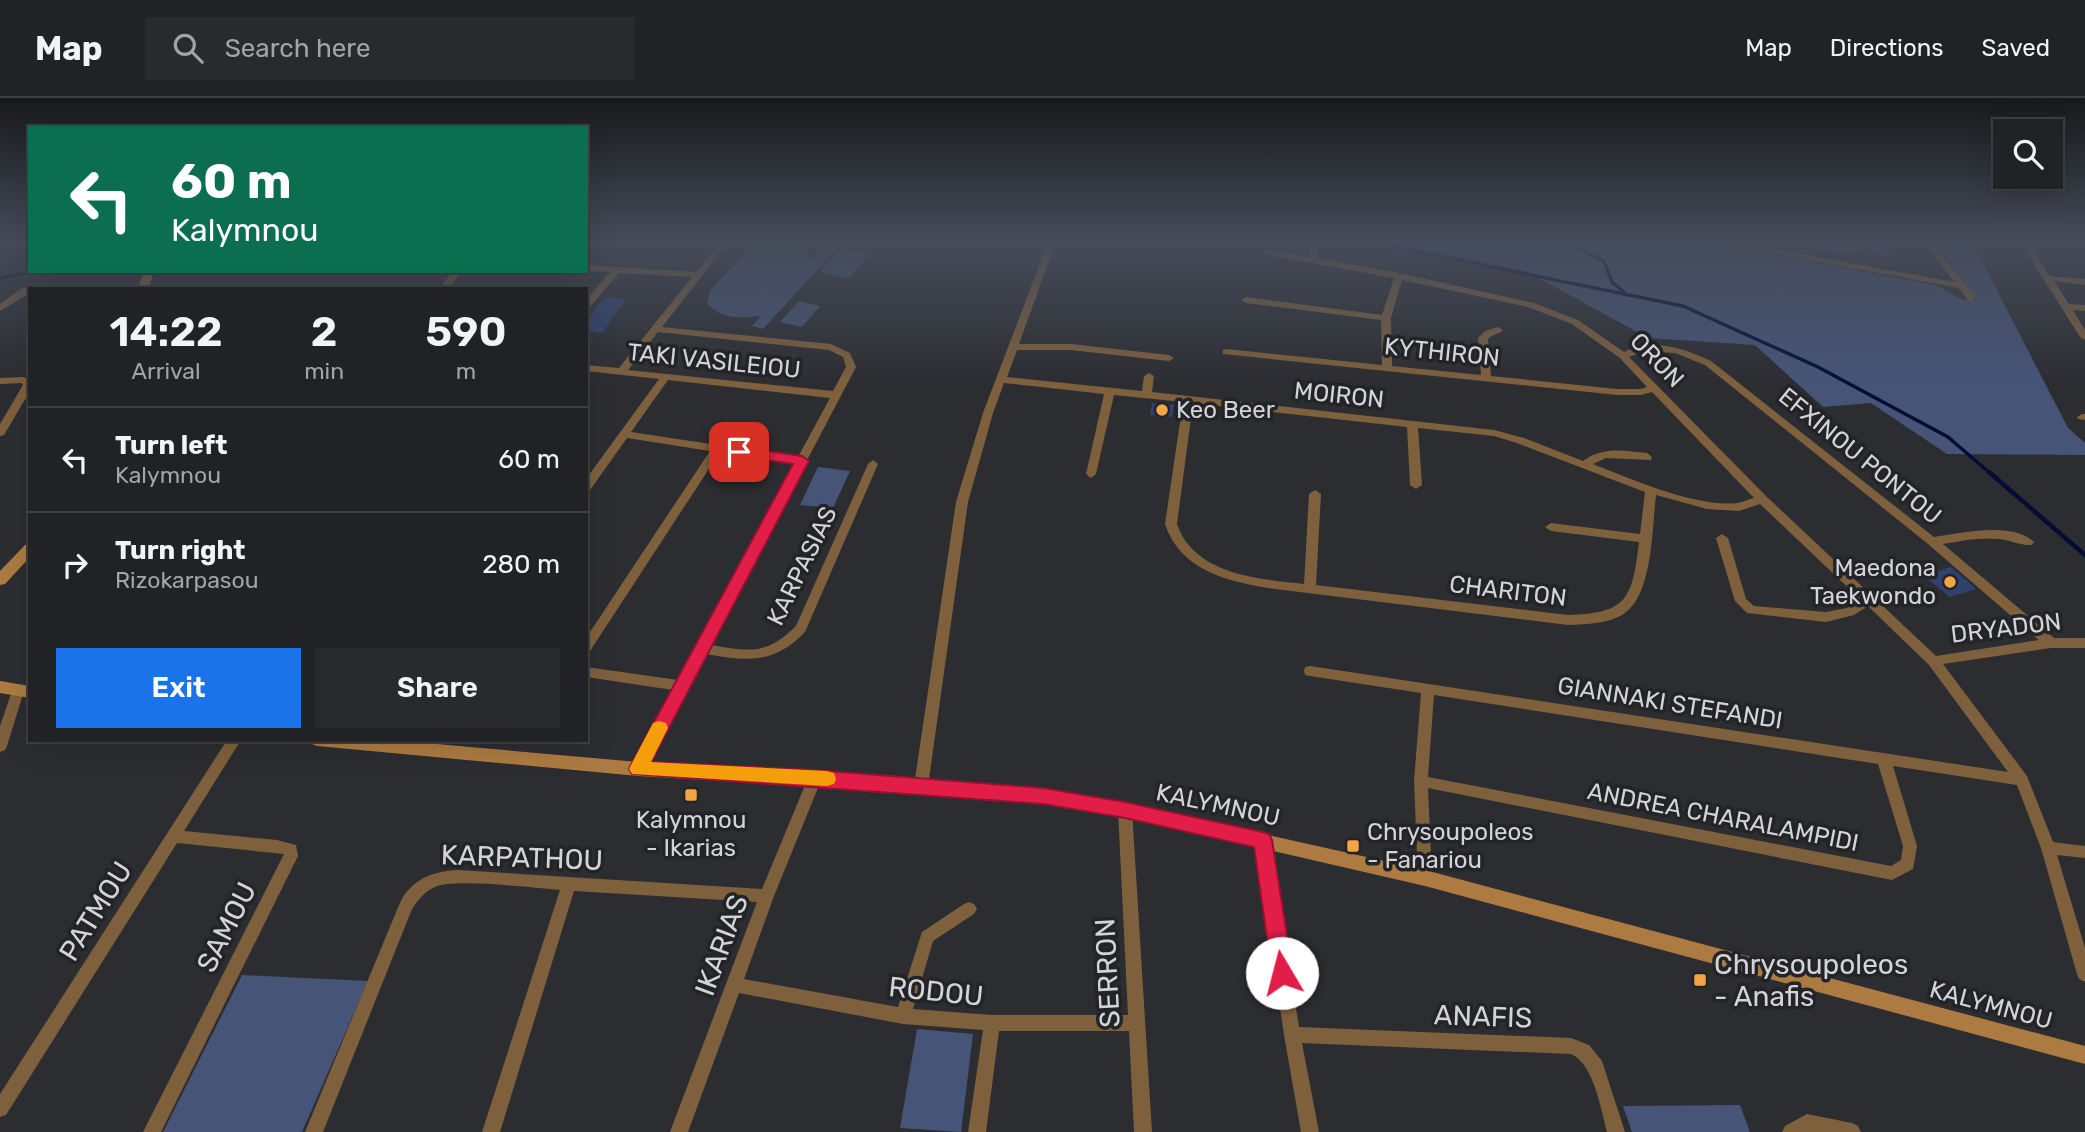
<!DOCTYPE html>
<html lang="en">
<head>
<meta charset="utf-8">
<style>
	:root { --surface:#212225; --page:#292a2d; --text:#f1f3f6; --muted:#a2a4a7; --line:#3e3f42; --accent:#1a73e8 }
	body { margin:0; font-family:Rubik,sans-serif; background:var(--page); color:var(--text); height:100vh; display:flex; flex-direction:column; font-size:26px; white-space:nowrap }
	* { box-sizing:border-box; margin:0 }
	p { font-size:23px; color:var(--muted) }
	.icon { flex:none; width:38px; height:38px; fill:none; stroke:currentColor; stroke-width:2; stroke-linecap:round; stroke-linejoin:round }
	.map { position:relative; flex:1; overflow:hidden }
	.panel { position:absolute; left:28px; top:189px; width:560px; height:455px; display:flex; flex-direction:column; background:var(--surface); border-radius:0px; box-shadow:0 7px 28px #0002,0 0 0 2px var(--line) }
	.panel>* { flex:none }
	.hud { position:absolute; left:28px; top:28px; width:560px; height:147px; border-radius:0px; box-shadow:0 7px 28px #0002,0 0 0 2px var(--line); background:#0b6e4f; color:#fff; overflow:hidden }
	.fabs { position:absolute; left:1993px; top:21px; display:grid; gap:14px }
	.fabs a { display:grid; place-items:center; width:70px; height:70px; border-radius:0px; background:var(--surface); box-shadow:0 7px 28px #0002,0 0 0 2px var(--line); font-size:35px }
	.pin { position:absolute; display:grid; place-items:center; width:60px; height:60px; color:#fff; margin:-30px; border-radius:14px; box-shadow:0 4px 10px #0006 }
	.me { position:absolute; width:77px; margin:-38px; rotate:352deg; stroke-linejoin:round; filter:drop-shadow(0 0 5px #0008) }
	.turn { display:flex; align-items:center; gap:24px; height:147px; padding:0 28px; font-size:32px }
	.turn .icon { width:91px; height:91px; stroke-width:2.5 }
	.turn b { display:block; font-size:49px; line-height:60px }
	.eta { display:flex; justify-content:space-evenly; align-items:center; height:119px; text-align:center }
	.eta b { font-size:42px; font-weight:600; line-height:49px }
	.button { display:flex; gap:14px; margin-top:auto; padding:14px 28px }
	.button a { flex:1; height:80px; border-radius:0px; background:var(--accent); color:#fff; font-size:28px; font-weight:600; line-height:80px; text-align:center }
	.button a+a { background:var(--page); color:var(--text) }
	ul { padding:0; list-style:none }
	li { display:flex; align-items:center; gap:21px; height:105px; padding:0 28px; border-top:2px solid var(--line) }
	li div { flex:1 }
	li b { display:block; font-size:26px }
	li em { font-style:normal }
	header { display:flex; align-items:center; gap:42px; box-sizing:border-box; height:98px; padding:0 35px; background:var(--surface); border-bottom:2px solid var(--line) }
	header strong { font-size:33px }
	nav { display:flex; gap:38px; margin-inline-start:auto; font-size:24px }
	.search { width:490px; height:63px; background:var(--page); display:flex; align-items:center; gap:18px; box-sizing:border-box; padding:0 24px; border-radius:0px; color:var(--muted); font-size:26px }
	.map>svg:first-child { display:block }
	.green { fill:#465477 }
	.lines { fill:none; stroke-linecap:round; stroke-linejoin:round }
	.stream-far1 { stroke:#050d37; stroke-width:3.5 }
	.stream { stroke:#050d37; stroke-width:4.5 }
	.building { fill:#304170 }
	.street { fill:#7f603d; fill-rule:evenodd }
	.secondary { fill:#ad7b42; fill-rule:evenodd }
	.route { fill:#e11d48; stroke:#92132f; stroke-width:2 }
	.slow { fill:#f59e0b }
	.poi-dot { fill:#f3a443; stroke:#222427; stroke-width:2.5 }
	.labels { text-anchor:middle; stroke-width:7; stroke-linejoin:round; paint-order:stroke }
	.street-label { font-size:24px; fill:#d4d4d7; stroke:#222427 }
	.poi-label { font-size:24px; fill:#d4d4d7; stroke:#222427; text-anchor:start }
	.near-street-label { font-size:28px; fill:#d4d4d7; stroke:#222427 }
	.near-poi-label { font-size:28px; fill:#d4d4d7; stroke:#222427; text-anchor:start }
</style>
</head>
<body>
<header>
<strong>Map</strong>
<div class="search"><svg class="icon" aria-label="search" viewBox="0 0 24 24"><circle cx="10" cy="10" r="6"/><path d="M15 15l6 6"/></svg>Search here</div>
<nav><a>Map</a><a>Directions</a><a>Saved</a></nav>
</header>
<div class="map">
<svg width="2085" height="1034" viewBox="0 0 2085 1034">
	<rect width="100%" height="100%" fill="#2c2d31"/>
	<g class="green">
		<polygon points="1374,142 1693,142 1936,187 1961,201 1977,202 1934,142 1971,142 2068,330 2085,345 2085,357 1947,356 1871,305 1823,309 1755,247 1648,240 1526,173"/>
		<path d="M1785,142H1881L1890,157H1876L1871,150C1843,160 1812,151 1785,142Z"/>
		<path d="M770,148L802,152L813,161L828,148L838,149L763,231L752,228L761,218C741,221 720,221 707,205L710,192L747,154Z"/>
		<polygon points="841,151 869,157 849,180 820,174"/>
		<polygon points="799,203 820,208 802,229 780,224"/>
		<polygon points="818,369 850,373 833,410 800,407"/>
		<polygon points="242,877 368,883 302,1034 163,1034"/>
		<polygon points="917,931 973,936 961,1034 900,1030"/>
		<polygon points="1740,1007 1750,1034 1632,1034 1623,1008"/>
	</g>
	<g class="lines">
		<g class="stream-far1">
			<polyline points="1360,142 1683,208 1818,269 1948,339 1991,376"/>
			<polyline points="1561,142 1604,163 1612,184 1624,194"/>
			<polyline points="0,180 35,173"/>
		</g>
		<polyline class="stream" points="1989,374 2085,457"/>
	</g>
	<g class="building">
		<polygon points="605,199 626,201 602,235 586,233 586,223"/>
		<polygon points="1152,305 1174,307 1172,319 1150,317"/>
		<polygon points="1950,469 1958,475 1976,491 1950,499 1924,478"/>
	</g>
	<g class="lines">
		<g class="street">
			<path d="M722,142H730L662,229L831,246L850,255L856,269L710,547C749,553 766,558 796,528L868,366L873,362L878,366L805,534C773,567 748,563 705,556L643,675L638,677L633,675L631,671L673,592L586,579V569L678,582L794,365L720,354L590,553L586,555V540L710,353L627,340L590,392L586,393V381L659,281L586,273V267L619,270L692,179L619,175L589,210L586,211V202L610,174L586,173V167L696,174ZM658,234L829,252L843,259L846,269L833,293L628,272ZM668,282L830,300L798,359L631,334Z"/>
			<path d="M838,142H1063L1062,144L1053,145V152L1019,246H1071L1169,257L1174,260L1169,263L1071,252H1017L1007,279L1142,293L1144,278L1149,275L1154,278L1152,294L1494,332L1524,340L1583,363C1603,348 1625,353 1647,355L1652,359L1651,362L1606,360L1593,366C1631,381 1697,410 1738,405C1743,404 1749,401 1754,400L1652,294L1641,297H1617L1223,256V252L1226,251L1382,267L1381,222L1246,205L1241,202L1246,199L1382,217L1394,180L1267,157L1263,154L1267,151L1309,159L1312,142H1320L1318,160L1399,175L1534,205L1578,222L1624,254C1653,240 1684,250 1711,263L1934,439C1961,435 2012,423 2034,444L2032,447C2022,448 2010,442 1999,441C1980,439 1961,443 1943,446L2054,540H2085V550H2051L1943,566L2027,678L2053,744L2085,748V760L2057,757L2085,850V884L2079,881L2077,876L2041,750L2017,687L1893,668L1917,748L1913,771L1892,782L1428,690L1432,780L1430,785L1425,787L1420,785L1418,780L1414,683L1421,595L1310,578L1305,577L1304,573L1305,569L1310,568L2008,674L1929,567L1868,508L1854,517L1826,524L1747,515L1735,503L1716,440L1722,436L1728,440L1746,501L1754,508L1826,514L1847,510L1860,501L1760,406L1739,413L1707,411L1656,397C1652,429 1653,495 1625,515C1609,526 1587,526 1568,527L1275,491C1230,484 1181,474 1165,426L1183,304L1114,297L1096,376L1091,380L1086,376L1104,296L1004,285L993,315L968,404L928,688L926,692L921,694L916,692L914,688L956,404L983,315L1045,152L1044,145H842ZM1402,182L1528,209L1572,226L1620,260L1647,289L1640,291H1617L1491,278L1488,241C1492,236 1499,237 1503,232L1498,229L1485,233L1478,240L1481,277L1392,268L1391,220ZM1644,253L1675,255L1705,267L1928,446L2039,542L1936,558L1766,398L1629,259ZM1193,305L1407,329L1410,387L1416,391L1422,387L1418,330L1494,338L1517,345L1645,394L1640,436L1551,425L1545,429L1551,433L1639,444C1632,501 1628,515 1568,517L1316,487L1321,396L1315,392L1309,396L1304,486C1259,481 1194,477 1177,426ZM1434,597L1878,666L1903,748L1901,762L1891,768L1428,679Z"/>
			<polygon points="1710,142 1726,142 1954,184 1923,142 1931,142 1976,200 1971,203 1968,202 1959,190 1714,145"/>
			<polygon points="2019,142 2027,142 2050,178 2085,181 2085,187 2054,183 2069,206 2085,207 2085,213 2073,212 2085,232 2085,242 2080,239"/>
			<polygon points="453,173 462,173 448,191 439,191"/>
			<polygon points="30,189 34,191 30,191 30,195 0,213 0,206 22,190"/>
			<polygon points="24,279 30,283 30,293 4,337 0,338 0,326 23,287 21,285 0,286 0,280"/>
			<polygon points="2082,316 2085,316 2085,322 2078,321 2077,319"/>
			<polygon points="18,588 23,589 24,593 7,648 5,652 0,654 0,628 12,593 13,589"/>
			<polygon points="227,642 241,642 184,733 277,742 296,747 298,758 161,1034 143,1034 284,756 177,745 6,1017 0,1019 0,996"/>
			<path d="M815,674L820,676L822,680L774,798L744,881L898,909L922,834L964,806L969,804L974,806L977,811L974,816L933,843L913,911L992,917H1128L1118,712L1120,708L1125,706L1130,708L1132,712L1152,1034H1134L1129,933H999L986,1034H968L983,932L903,926L739,895L688,1034H670L757,804L574,793L500,1034H482L560,792C534,790 455,780 435,789C425,793 418,802 412,811L323,1034H305L399,807C410,782 432,773 458,772L762,791L808,680L810,676Z"/>
			<path d="M1263,736L1268,737L1270,742L1299,929L1571,940L1589,947L1602,963L1625,1034H1607C1601,1012 1594,966 1571,956L1302,945L1319,1034H1301L1284,937L1256,742L1258,737Z"/>
			<polygon points="1807,1016 1852,1025 1858,1028 1861,1034 1782,1034 1785,1028"/>
		</g>
		<g class="secondary">
			<polygon points="144,173 154,173 148,191 138,191"/>
			<polygon points="30,445 30,459 5,486 0,487 0,473 25,447"/>
			<polygon points="0,583 30,588 30,600 0,595"/>
			<polygon points="309,642 391,642 638,664 929,681 1043,691 1125,705 1425,772 2085,948 2085,966 1425,788 1125,719 1043,705 929,695 638,678 317,648 312,646"/>
		</g>
	</g>
	<linearGradient id="sky" x2="0" y2="1"><stop stop-color="#18191b"/><stop offset="0.5" stop-color="#454c5a"/><stop offset="1" stop-color="#454c5a" stop-opacity="0"/></linearGradient>
	<rect width="2085" height="286" fill="url(#sky)"/>
	<polygon class="route" points="739,349 802,358 809,363 651,664 815,672 1043,690 1125,704 1263,734 1269,736 1272,742 1293,875 1290,882 1282,884 1275,882 1272,875 1254,749 1125,720 1043,706 632,676 629,671 632,665 793,366 734,357 732,354"/>
	<polygon class="slow" points="659,623 666,625 668,630 651,664 827,673 834,675 836,681 834,686 827,688 632,676 629,671 632,665 653,625"/>
	<g class="poi-dot">
		<circle cx="1162" cy="312" r="7"/>
		<circle cx="1950" cy="484" r="7"/>
		<rect x="684" y="690" width="14" height="14" rx="3.5"/>
		<rect x="1346" y="741" width="14" height="14" rx="3.5"/>
		<rect x="1693" y="875" width="14" height="14" rx="3.5"/>
	</g>
	<g class="labels">
		<g class="street-label">
			<text transform="translate(1442 254) rotate(6)" y="8">KYTHIRON</text>
			<text transform="translate(1657 262) rotate(46)" y="8">ORON</text>
			<text transform="translate(714 263) rotate(6)" y="8">TAKI VASILEIOU</text>
			<text transform="translate(1339 297) rotate(6)" y="8">MOIRON</text>
			<text transform="translate(1860 358) rotate(39)" y="8">EFXINOU PONTOU</text>
			<text transform="translate(802 468) rotate(-64)" y="8">KARPASIAS</text>
			<text transform="translate(1508 493) rotate(7)" y="8">CHARITON</text>
			<text transform="translate(2006 530) rotate(-7)" y="8">DRYADON</text>
			<text transform="translate(1670 605) rotate(9)" y="8">GIANNAKI STEFANDI</text>
			<text transform="translate(1218 707) rotate(12)" y="8">KALYMNOU</text>
			<text transform="translate(1723 719) rotate(11)" y="8">ANDREA CHARALAMPIDI</text>
			<text transform="translate(1991 907) rotate(15)" y="8">KALYMNOU</text>
		</g>
		<g class="poi-label">
			<text x="1176" y="320">Keo Beer</text>
			<text x="1936" y="478" text-anchor="end">Maedona<tspan x="1936" dy="28">Taekwondo</tspan></text>
			<text x="691" y="730" text-anchor="middle">Kalymnou<tspan x="691" dy="28">- Ikarias</tspan></text>
			<text x="1367" y="742">Chrysoupoleos<tspan x="1367" dy="28">- Fanariou</tspan></text>
		</g>
		<g class="near-street-label">
			<text transform="translate(522 759) rotate(2)" y="10">KARPATHOU</text>
			<text transform="translate(95 813) rotate(-58)" y="10">PATMOU</text>
			<text transform="translate(226 829) rotate(-63)" y="10">SAMOU</text>
			<text transform="translate(721 847) rotate(-70)" y="10">IKARIAS</text>
			<text transform="translate(1107 875) rotate(-93)" y="10">SERRON</text>
			<text transform="translate(936 893) rotate(6)" y="10">RODOU</text>
			<text transform="translate(1483 918) rotate(2)" y="10">ANAFIS</text>
		</g>
		<g class="near-poi-label">
			<text x="1714" y="876">Chrysoupoleos<tspan x="1714" dy="32">- Anafis</tspan></text>
		</g>
	</g>
</svg>
<div class="fabs">
<a><svg class="icon" aria-label="search" viewBox="0 0 24 24"><circle cx="10" cy="10" r="6"/><path d="M15 15l6 6"/></svg></a>
</div>
<div class="pin" style="left:739px;top:354px;background:#d93025"><svg class="icon" aria-label="arrive" viewBox="0 0 24 24"><path d="M6 21V4h12l-3 4 3 4H6"/></svg></div>
<svg class="me" style="left:1282px;top:875px" viewBox="-20 -20 40 40"><circle r="19" fill="#fff"/><path d="M0-13L10 11 0 6-10 11z" fill="#e11d48"/></svg>
<div class="hud">
<div class="turn"><svg class="icon" aria-label="left" viewBox="0 0 24 24"><path d="M17 20v-9H6M10 6l-5 5 5 5"/></svg><div><b>60 m</b>Kalymnou</div></div>
</div>
<section class="panel">
<div class="eta">
<div><b>14:22</b><p>Arrival</p></div>
<div><b>2</b><p>min</p></div>
<div><b>590</b><p>m</p></div>
</div>
<ul>
<li><svg class="icon" aria-label="left" viewBox="0 0 24 24"><path d="M17 20v-9H6M10 6l-5 5 5 5"/></svg><div><b>Turn left</b><p>Kalymnou</p></div><em>60 m</em></li>
<li><svg class="icon" aria-label="right" viewBox="0 0 24 24"><path d="M7 20v-9h11M14 6l5 5-5 5"/></svg><div><b>Turn right</b><p>Rizokarpasou</p></div><em>280 m</em></li>
</ul>
<div class="button"><a>Exit</a><a>Share</a></div>
</section>
</div>
</body>
</html>
